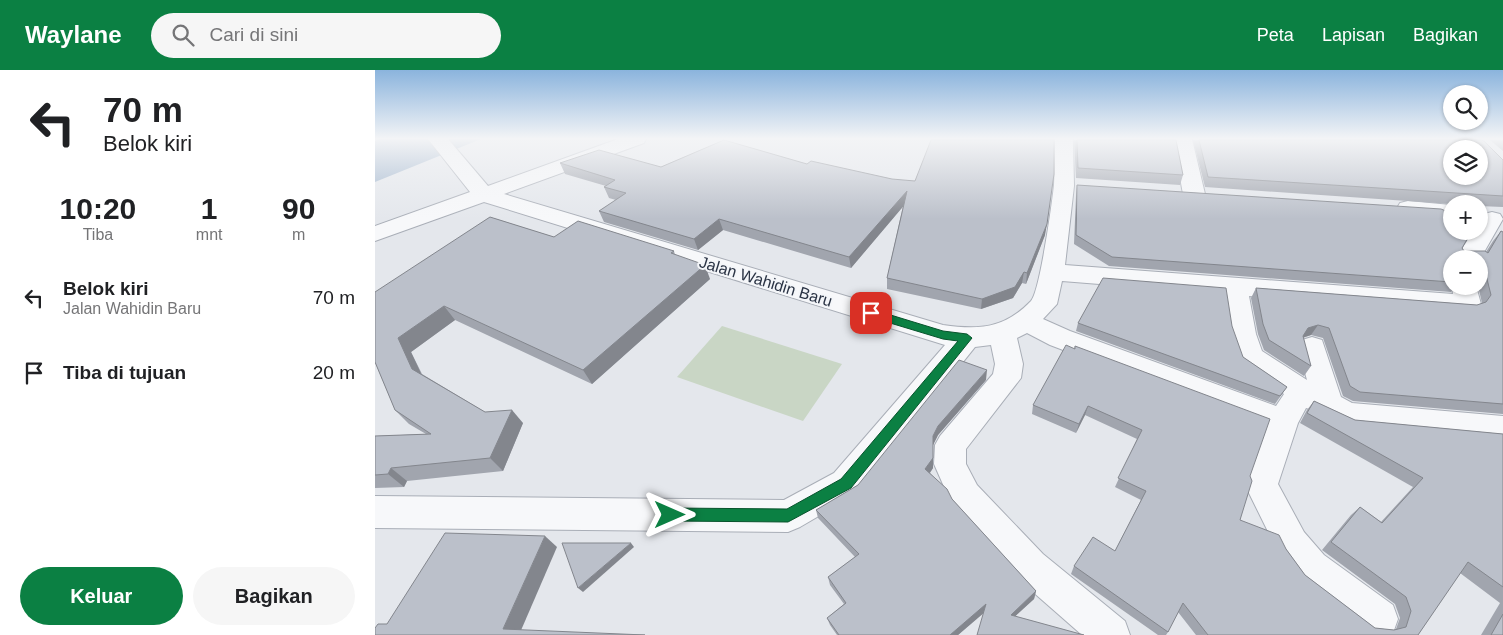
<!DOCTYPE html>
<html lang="id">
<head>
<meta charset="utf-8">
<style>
	:root { --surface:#fff; --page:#f6f6f6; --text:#202124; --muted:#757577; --accent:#0b8043 }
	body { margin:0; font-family:Arial,sans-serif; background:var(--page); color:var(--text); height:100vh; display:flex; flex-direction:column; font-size:19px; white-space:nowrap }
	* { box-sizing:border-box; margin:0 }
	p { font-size:16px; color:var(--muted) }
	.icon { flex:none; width:28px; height:28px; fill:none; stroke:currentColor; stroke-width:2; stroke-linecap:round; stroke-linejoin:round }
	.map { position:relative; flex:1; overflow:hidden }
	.sheet { display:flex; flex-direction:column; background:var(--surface); width:375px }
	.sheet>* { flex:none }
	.guide { background:#fff; color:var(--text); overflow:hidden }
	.buttons { position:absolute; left:1068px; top:15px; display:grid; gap:10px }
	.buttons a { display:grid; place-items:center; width:45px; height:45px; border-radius:50%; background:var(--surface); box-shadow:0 1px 4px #0004; font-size:25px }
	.pin { position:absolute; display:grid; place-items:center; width:42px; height:42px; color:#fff; margin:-21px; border-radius:10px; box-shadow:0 2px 8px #0006 }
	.me { position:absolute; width:55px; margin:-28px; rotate:90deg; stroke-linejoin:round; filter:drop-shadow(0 0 4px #0008) }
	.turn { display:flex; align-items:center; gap:18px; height:105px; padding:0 20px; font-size:22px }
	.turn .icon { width:65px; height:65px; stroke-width:2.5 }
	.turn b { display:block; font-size:35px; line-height:42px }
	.eta { display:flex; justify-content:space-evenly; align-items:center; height:85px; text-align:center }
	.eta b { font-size:30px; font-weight:700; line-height:35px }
	.primary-button { display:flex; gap:10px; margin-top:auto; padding:10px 20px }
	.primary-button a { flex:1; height:58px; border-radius:30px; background:var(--accent); color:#fff; font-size:20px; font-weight:700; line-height:58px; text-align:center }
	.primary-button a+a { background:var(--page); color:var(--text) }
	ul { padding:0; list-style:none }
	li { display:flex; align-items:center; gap:15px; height:75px; padding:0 20px }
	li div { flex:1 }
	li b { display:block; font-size:19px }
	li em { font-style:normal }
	header { display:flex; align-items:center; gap:30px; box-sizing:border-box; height:70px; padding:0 25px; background:var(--accent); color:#fff }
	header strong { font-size:24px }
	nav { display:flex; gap:28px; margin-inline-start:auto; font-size:18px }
	.search { width:350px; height:45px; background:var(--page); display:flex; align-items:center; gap:12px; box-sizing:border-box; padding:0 18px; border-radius:28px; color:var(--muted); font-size:19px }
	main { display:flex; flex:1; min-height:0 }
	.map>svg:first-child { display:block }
	.green { fill:#c9d6c5 }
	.water { fill:#9fb4cc }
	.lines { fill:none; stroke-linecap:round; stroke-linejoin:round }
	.minor-casing { stroke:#a9aeb7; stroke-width:2 }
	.minor { fill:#f7f8fa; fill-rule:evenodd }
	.wall { fill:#a1a5ae }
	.shaded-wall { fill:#83868d }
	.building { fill:#bbc0ca; stroke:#83868d; fill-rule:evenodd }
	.route { fill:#0b8043; stroke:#07532c }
	.labels { text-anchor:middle; stroke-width:4; stroke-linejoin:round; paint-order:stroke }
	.street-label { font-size:16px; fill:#2b3445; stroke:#f4f6f9 }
</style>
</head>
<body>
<header>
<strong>Waylane</strong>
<div class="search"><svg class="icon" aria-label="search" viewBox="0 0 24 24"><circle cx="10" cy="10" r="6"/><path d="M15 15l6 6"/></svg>Cari di sini</div>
<nav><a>Peta</a><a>Lapisan</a><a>Bagikan</a></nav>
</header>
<main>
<section class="sheet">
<div class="guide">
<div class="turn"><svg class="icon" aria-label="left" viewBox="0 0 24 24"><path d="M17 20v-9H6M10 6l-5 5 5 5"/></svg><div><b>70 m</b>Belok kiri</div></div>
</div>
<div class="eta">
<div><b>10:20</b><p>Tiba</p></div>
<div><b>1</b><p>mnt</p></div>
<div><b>90</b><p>m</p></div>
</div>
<ul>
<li><svg class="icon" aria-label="left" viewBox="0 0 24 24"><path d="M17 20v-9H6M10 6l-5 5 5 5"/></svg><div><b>Belok kiri</b><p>Jalan Wahidin Baru</p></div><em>70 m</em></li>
<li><svg class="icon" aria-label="arrive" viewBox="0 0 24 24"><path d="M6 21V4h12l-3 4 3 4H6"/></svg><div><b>Tiba di tujuan</b></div><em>20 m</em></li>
</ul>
<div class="primary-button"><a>Keluar</a><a>Bagikan</a></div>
</section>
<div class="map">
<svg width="1128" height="565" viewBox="0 0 1128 565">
	<rect width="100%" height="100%" fill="#e4e7ec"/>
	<polygon class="green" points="347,256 467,294 428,351 302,307"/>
	<polygon class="water" points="4,69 106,69 0,112 0,71"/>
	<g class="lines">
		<defs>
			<g id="minor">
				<path d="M53,69H73L113,116L243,69H271L269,73L129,124L568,255C604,260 629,259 656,231C665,221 677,133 679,115C680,100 679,85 680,69H698L699,116L690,195L1078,224L1077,216H1101L1106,234L1102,240L1093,243L874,226L881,264L887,281L932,310L923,277L927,270L937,267L947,270L966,327L977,333L1128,346V372L972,357C958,352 945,341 931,338L923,353L903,414L929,462L949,485L1018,535L1023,549L1018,563C1009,565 999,565 990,563L923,511L905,486L870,415L891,357L675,275L652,263L642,268L648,294L646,308L591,379V394L602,415L668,484L750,551L755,565H707L642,508L578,437L559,394L560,375L565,366L618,304L620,294L616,275L600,277L483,423L425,457L413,462L0,458V426L409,430L459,403L570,275L109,132L0,171V156L95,122ZM687,211L849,224L855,264L865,294L909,324L901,336L695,261L668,249L682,234Z"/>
				<polygon points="798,69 817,69 830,124 826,128 819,130 812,128 808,124"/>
				<polygon points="1033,131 1076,135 1076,147 1025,143 1022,138 1025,133"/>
				<polygon points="1117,142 1125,144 1128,149 1104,191 1104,189 1081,189 1098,161 1104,161 1104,153 1109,144"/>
			</g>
		</defs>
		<use href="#minor" class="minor-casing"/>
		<use href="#minor" class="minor"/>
	</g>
	<g class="wall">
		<polygon points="349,70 670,165 651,214 647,213 638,228 606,239 512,219 512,208 528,136 476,198 348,160 323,180 229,152 224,141 241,130 234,128 229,117 231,116 190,104 185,93 286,97"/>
		<polygon points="699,70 801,70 808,105 805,115 701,108"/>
		<polygon points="818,70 1105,70 1128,90 1128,137 1104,136 1104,134 1076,134 830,117"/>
		<polygon points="1115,70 1128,70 1128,81"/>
		<polygon points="702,115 1087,178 1089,181 1111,182 1118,171 1126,161 1128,162 1128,344 978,331 968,326 948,268 936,265 928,268 936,296 929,306 889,280 883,264 876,228 881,218 1102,235 1107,233 1103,216 1104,216 1104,189 1076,189 1076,216 1081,216 1076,222 734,196 699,174 701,125"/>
		<polygon points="115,147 179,167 299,181 300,185 335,209 217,314 80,250 36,282 47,304 110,342 148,353 128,401 32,411 29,417 0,418 0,366 51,364 34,354 20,340 0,292"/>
		<polygon points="703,253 868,287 912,317 900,334 701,261"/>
		<polygon points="700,276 875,406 865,450 911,479 930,505 1000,558 1019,560 1021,559 1025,548 1020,534 947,480 976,445 985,437 1006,452 1038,417 925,353 932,340 939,331 980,350 1128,364 1128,565 1106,565 1125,533 1085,503 1043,565 821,565 803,542 793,562 791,565 783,565 696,504 699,496 740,481 766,430 740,417 762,369 710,345 701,363 657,344 658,335 699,279"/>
		<polygon points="611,310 563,365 558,375 558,398 555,403 577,429 661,521 659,529 640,546 608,543 583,565 462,565 455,555 452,548 469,534 455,515 453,507 480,487 443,448 441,440 483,415"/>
	</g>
	<g class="shaded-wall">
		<polygon points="532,121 532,132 476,198 474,187"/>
		<polygon points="344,149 348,160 323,180 319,169"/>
		<polygon points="672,154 670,165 651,214 652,203"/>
		<polygon points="330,195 335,209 217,314 208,300"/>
		<polygon points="649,202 647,213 638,228 606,239 607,229"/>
		<polygon points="69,236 80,250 36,282 50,312 37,299 23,268"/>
		<polygon points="943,255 936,265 926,268 933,258"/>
		<polygon points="612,300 611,310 563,365 558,375 558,366 563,356"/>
		<polygon points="713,336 710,345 701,363 704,354"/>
		<polygon points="137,340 148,353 128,401 115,388"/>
		<polygon points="558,388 558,398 551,408 550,399"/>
		<polygon points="16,398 32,411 29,417 13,404"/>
		<polygon points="170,466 182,477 144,565 128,559"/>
		<polygon points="256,473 259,477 208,522 203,518"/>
		<polygon points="661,521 659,529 634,552 636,545"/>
		<polygon points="611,534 610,542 583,565 575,565"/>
	</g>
	<g class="building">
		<polygon points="349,70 432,94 436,91 517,109 540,111 556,70 679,70 679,104 672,154 652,203 649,202 640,217 607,229 512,208 532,121 474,187 344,149 319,169 224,141 251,123 229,117 240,110 185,93 224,80 286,97"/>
		<polygon points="702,70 801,70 808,105 703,98"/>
		<path d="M824,70H1105L1109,71L1128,90V126L833,107ZM1076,79H1104V106H1076Z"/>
		<polygon points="702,115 1066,139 1076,143 1076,161 1097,161 1087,178 1089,181 1110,181 1113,183 1126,161 1128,162 1128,334 985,322 975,316 954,258 943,255 933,258 928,266 936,296 894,270 888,254 881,218 1102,235 1111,232 1116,225 1111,205 1104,205 1104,189 1076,189 1076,212 737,187 701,165"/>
		<polygon points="115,147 179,167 203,151 299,181 296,183 330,195 208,300 69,236 23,268 37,299 110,342 137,340 115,388 16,398 13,404 0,405 0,366 56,364 20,340 0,292 0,222"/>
		<polygon points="728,208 851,218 857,256 868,287 912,317 905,326 703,253"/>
		<polygon points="691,275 700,279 700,276 895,349 875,406 877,411 865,450 904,465 911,479 930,505 1000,558 1019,560 1031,557 1036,541 1031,527 956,472 985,437 1007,453 1048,408 932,343 939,331 980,350 1128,364 1128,517 1093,492 1043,565 833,565 808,533 793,562 699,496 718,467 740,481 771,421 743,408 767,360 713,336 704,354 658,335"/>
		<polygon points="584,290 612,300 563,356 558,366 558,388 550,399 572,419 577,429 661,521 636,545 709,565 602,565 611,534 575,565 464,565 452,548 471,533 453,507 484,484 441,440 483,415"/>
		<polygon points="70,463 170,466 128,559 270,565 0,565 0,558 3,554 12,554"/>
		<polygon points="187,473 256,473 203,518"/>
		<polygon points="1128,544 1128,565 1116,565"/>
	</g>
	<linearGradient id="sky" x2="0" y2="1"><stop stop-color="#8bb4dd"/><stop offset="0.46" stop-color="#f3f4f6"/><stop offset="1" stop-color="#f3f4f6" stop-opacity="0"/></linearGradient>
	<rect width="1128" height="149" fill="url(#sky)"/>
	<polygon class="route" points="496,239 568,261 592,264 597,268 476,418 413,452 295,451 290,449 288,445 290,440 295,438 412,439 466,409 583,271 568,269 492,246 490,243 492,240"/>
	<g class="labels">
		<g class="street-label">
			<text transform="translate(391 211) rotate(17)" y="6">Jalan Wahidin Baru</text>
		</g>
	</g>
</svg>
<div class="buttons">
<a><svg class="icon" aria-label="search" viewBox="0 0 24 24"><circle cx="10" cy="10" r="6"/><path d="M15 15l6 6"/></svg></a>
<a><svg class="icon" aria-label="layers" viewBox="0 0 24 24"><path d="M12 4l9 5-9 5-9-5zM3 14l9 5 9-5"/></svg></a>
<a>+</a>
<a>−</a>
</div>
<div class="pin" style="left:496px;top:243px;background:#d93025"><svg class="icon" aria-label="arrive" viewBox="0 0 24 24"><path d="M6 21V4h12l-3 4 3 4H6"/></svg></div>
<svg class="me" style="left:295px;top:445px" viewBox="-20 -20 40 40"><path d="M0-17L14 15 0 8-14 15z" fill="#0b8043" stroke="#fff" stroke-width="4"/></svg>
</div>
</main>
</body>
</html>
